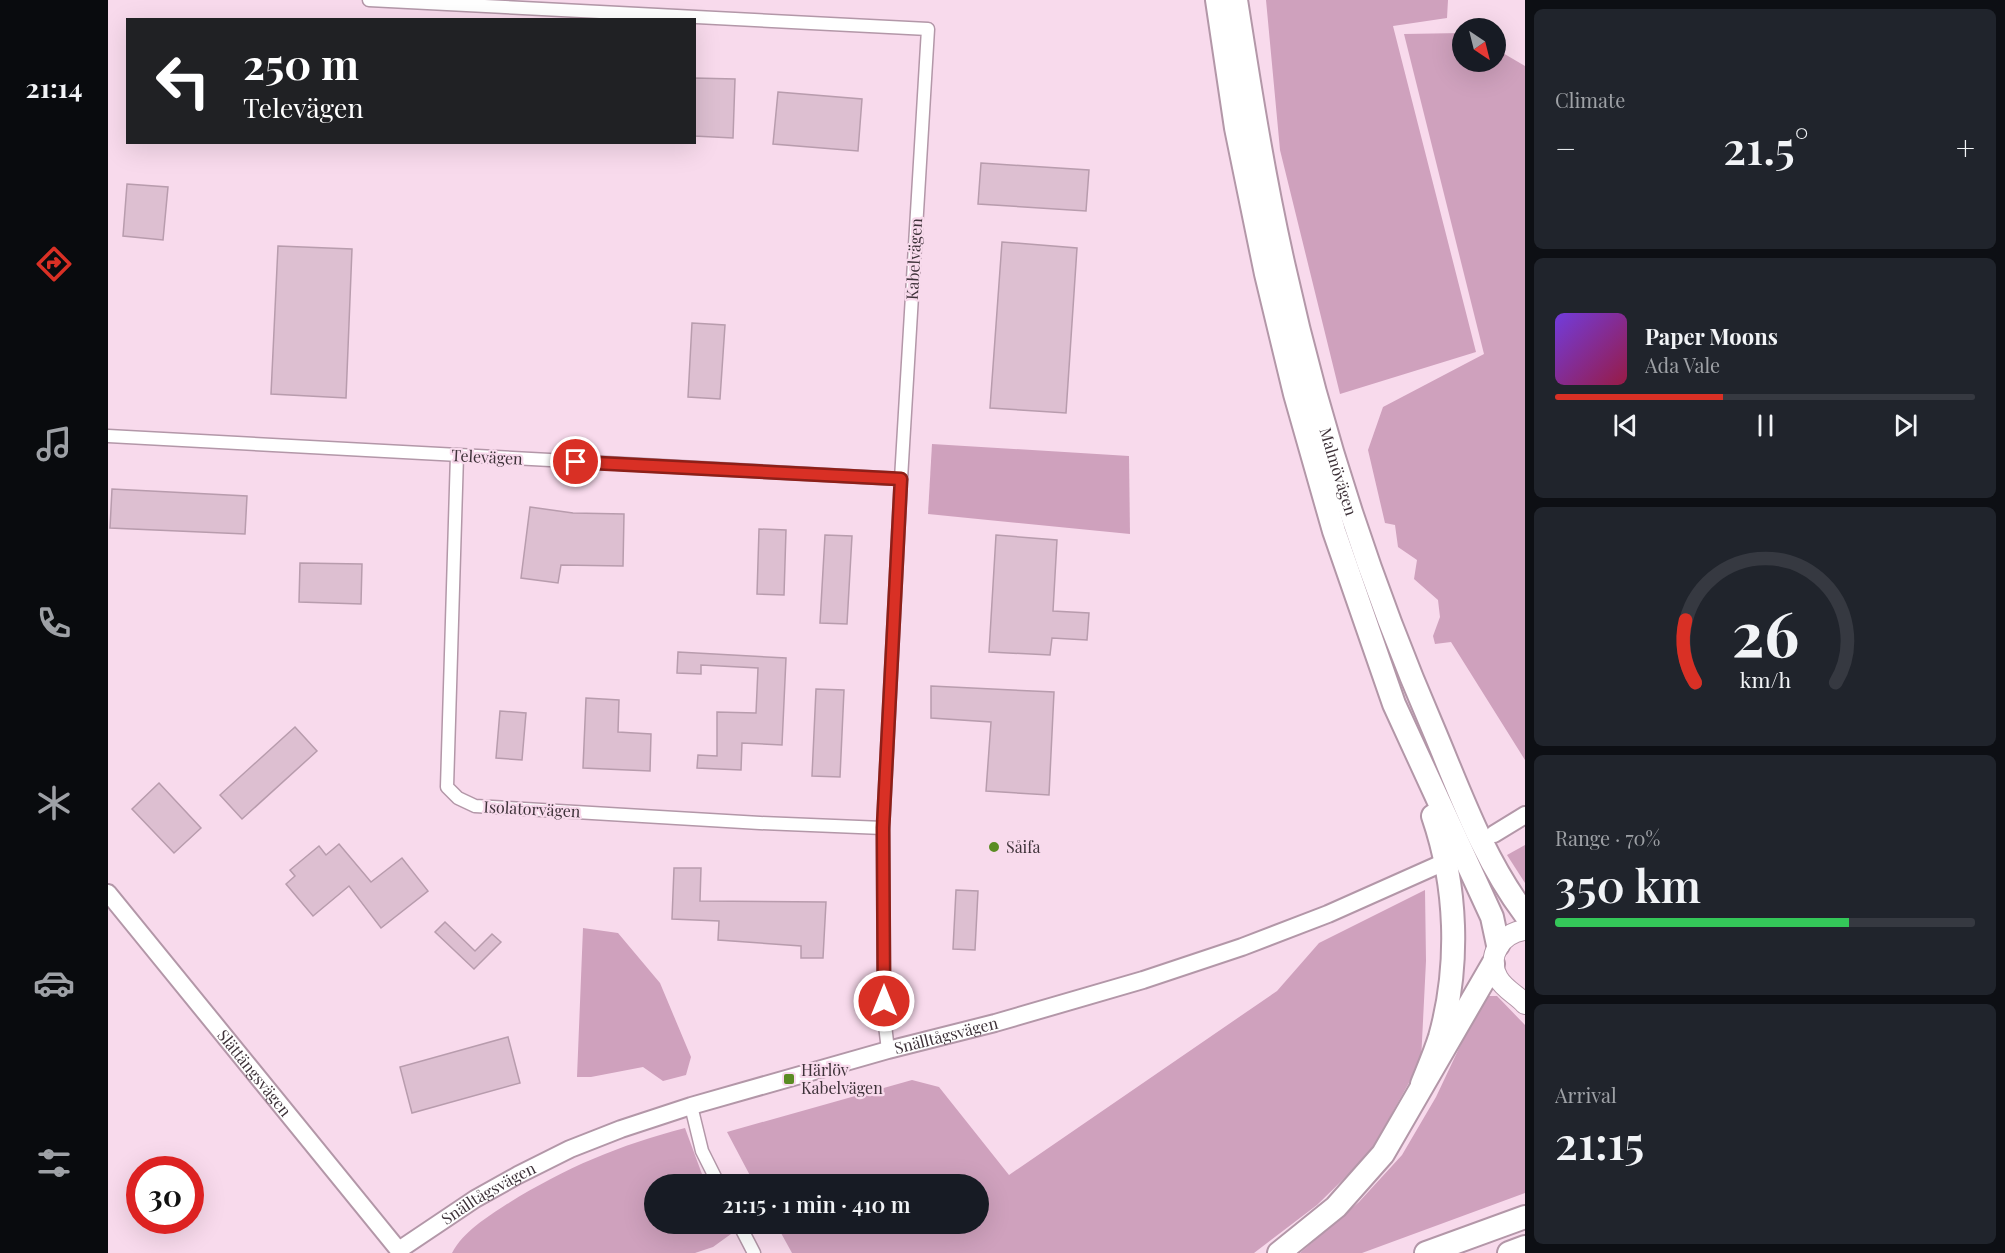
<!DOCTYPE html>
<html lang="en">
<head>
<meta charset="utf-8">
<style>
	:root { --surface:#171b24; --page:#20242c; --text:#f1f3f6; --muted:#9ea1a6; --line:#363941; --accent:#d93025 }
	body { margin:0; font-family:"Playfair Display",serif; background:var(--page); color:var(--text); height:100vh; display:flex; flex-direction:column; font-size:22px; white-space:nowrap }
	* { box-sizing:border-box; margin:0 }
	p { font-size:20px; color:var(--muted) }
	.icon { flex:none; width:33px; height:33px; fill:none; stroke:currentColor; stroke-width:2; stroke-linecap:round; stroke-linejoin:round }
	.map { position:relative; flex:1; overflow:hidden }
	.drawer { display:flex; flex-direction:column; gap:9px; padding:9px; background:#0d0f14; width:480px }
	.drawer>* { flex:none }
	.banner { position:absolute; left:18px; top:18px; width:570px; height:126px; border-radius:0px; box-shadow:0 6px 24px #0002; background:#202124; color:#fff; overflow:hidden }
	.needle { width:39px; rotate:145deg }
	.tools { position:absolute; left:1344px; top:18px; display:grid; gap:12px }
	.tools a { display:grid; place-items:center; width:54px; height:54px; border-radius:50%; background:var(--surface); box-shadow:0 6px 24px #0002; font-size:30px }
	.speed { position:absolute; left:18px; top:1156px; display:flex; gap:12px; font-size:30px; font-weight:700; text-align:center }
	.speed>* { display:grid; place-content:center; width:78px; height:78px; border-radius:50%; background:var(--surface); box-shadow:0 6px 24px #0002; line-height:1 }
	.speed .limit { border:9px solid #d22; background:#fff; color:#111 }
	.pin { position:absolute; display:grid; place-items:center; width:51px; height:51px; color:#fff; margin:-26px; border:3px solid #fff; border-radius:50%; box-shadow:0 2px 6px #0007 }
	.me { position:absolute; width:66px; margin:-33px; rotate:0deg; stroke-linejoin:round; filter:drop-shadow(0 0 4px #0008) }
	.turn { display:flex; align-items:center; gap:21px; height:126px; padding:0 18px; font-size:27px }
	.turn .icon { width:78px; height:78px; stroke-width:2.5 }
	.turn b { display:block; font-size:42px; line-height:51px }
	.big { font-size:45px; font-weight:600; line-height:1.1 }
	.drawer .tile { flex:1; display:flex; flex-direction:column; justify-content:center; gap:9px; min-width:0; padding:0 21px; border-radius:9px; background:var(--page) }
	.drawer .dial { align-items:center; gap:0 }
	.dial svg { height:156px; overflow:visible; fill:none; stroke:var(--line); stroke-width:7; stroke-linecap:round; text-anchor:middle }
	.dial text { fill:var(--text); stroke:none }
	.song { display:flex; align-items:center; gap:18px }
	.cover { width:72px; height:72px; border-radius:9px; background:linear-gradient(135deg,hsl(260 70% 55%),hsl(340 70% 35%)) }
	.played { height:6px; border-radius:3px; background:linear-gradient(90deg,var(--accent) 40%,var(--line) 40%) }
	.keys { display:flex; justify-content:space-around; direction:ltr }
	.heat { display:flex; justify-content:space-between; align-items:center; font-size:33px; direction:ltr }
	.charge { height:9px; border-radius:4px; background:linear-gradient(90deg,#34c759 70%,var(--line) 0) }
	.trip { position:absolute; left:536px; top:1174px; width:345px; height:60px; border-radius:30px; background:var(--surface); box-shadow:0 6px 24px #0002; font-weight:600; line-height:60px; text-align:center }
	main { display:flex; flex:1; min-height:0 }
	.tab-bar { display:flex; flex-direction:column; width:108px; justify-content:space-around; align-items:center; background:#090b0e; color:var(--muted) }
	.tab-bar .icon { width:42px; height:42px }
	.tab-bar .active { color:var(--accent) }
	.tab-bar b { font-size:27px; color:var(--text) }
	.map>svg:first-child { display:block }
	.green { fill:#cfa1bd }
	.building { fill:#ddbfd1; stroke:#b89cad; stroke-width:1.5 }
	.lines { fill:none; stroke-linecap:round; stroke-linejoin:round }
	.minor-casing { stroke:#b397a8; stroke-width:15 }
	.tertiary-casing { stroke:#b397a8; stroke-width:20 }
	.primary-casing { stroke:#b397a8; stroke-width:22 }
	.motorway-casing { stroke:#b397a8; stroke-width:26 }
	.minor { stroke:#fff; stroke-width:12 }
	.tertiary { stroke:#fff; stroke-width:16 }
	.primary { stroke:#fff; stroke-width:20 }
	.motorway { stroke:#fff; stroke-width:22 }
	.route-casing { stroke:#8d1f18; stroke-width:15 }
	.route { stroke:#d93025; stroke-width:10 }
	.poi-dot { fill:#5a8c23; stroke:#f8daec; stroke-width:2 }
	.labels { text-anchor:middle; stroke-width:4.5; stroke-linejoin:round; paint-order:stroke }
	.street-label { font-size:16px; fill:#3e3239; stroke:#f8daec }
	.poi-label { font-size:16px; fill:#3e3239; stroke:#f8daec; text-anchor:start }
</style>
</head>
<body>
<main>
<nav class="tab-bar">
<b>21:14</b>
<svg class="icon active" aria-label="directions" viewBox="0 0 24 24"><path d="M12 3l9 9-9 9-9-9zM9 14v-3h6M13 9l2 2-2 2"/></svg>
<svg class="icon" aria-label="music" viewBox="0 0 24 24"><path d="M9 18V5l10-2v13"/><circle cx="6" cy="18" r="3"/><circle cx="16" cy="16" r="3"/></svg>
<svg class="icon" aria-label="phone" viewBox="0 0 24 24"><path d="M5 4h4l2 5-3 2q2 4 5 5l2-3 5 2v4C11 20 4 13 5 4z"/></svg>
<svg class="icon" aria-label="climate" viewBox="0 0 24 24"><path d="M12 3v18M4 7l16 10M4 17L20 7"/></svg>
<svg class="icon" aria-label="car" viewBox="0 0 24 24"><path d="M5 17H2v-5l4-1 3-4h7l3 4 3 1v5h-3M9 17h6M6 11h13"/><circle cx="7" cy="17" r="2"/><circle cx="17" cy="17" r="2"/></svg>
<svg class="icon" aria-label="filters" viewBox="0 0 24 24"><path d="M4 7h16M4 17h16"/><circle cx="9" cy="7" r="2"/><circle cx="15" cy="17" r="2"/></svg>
</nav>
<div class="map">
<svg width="1417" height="1253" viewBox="0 0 1417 1253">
	<rect width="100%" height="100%" fill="#f8daec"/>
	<g class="green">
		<polygon points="1158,0 1340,0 1339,18 1285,26 1368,352 1232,394 1172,150"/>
		<polygon points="1354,33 1354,62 1388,62 1388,49 1417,66 1417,760 1343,642 1327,644 1325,636 1332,617 1330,600 1306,579 1309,560 1290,547 1287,525 1277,523 1260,450 1275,407 1376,354 1296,34"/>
		<polygon points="824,444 1021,456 1022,534 820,514"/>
		<polygon points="1417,845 1417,883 1399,855"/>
		<polygon points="1317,890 1318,961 1313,1061 1262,1153 1209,1205 1146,1253 684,1253 668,1224 870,1224 870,1185 647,1185 619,1132 804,1080 831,1087 901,1175 1169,991 1211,943"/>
		<polygon points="475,928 510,933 552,983 583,1057 578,1075 555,1081 535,1067 483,1077 469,1077"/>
		<polygon points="1378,996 1389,996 1417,1025 1417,1193 1254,1253 1192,1253 1251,1202 1294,1155 1328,1097 1362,1025"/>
		<path d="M577 1128 598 1185H546V1224H618L623 1234 605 1247 587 1253H344C355 1232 379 1217 399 1204 457 1168 511 1145 577 1128Z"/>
	</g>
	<g class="building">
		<polygon points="586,78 627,79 625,138 586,136"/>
		<polygon points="670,92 754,99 750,151 665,144"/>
		<polygon points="873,163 981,170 978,211 870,204"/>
		<polygon points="19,184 60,187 55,240 15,236"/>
		<polygon points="894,242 969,248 958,413 882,408"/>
		<polygon points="170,246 244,249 238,398 163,394"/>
		<polygon points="584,323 617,325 612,399 580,397"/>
		<polygon points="4,489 139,496 137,534 2,528"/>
		<polygon points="422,507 465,513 516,514 515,566 453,565 450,583 413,578"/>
		<polygon points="651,529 678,530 676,595 649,594"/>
		<polygon points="717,535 744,536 739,624 712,623"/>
		<polygon points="888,535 949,540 945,611 981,613 979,640 944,638 942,655 881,652"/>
		<polygon points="192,563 254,564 253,604 191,602"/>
		<polygon points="570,652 678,658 674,745 634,743 633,770 589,768 590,755 609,756 609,712 648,713 650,668 593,665 593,674 569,673"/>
		<polygon points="823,686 946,692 941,795 878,791 883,722 823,718"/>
		<polygon points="708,689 736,690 732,777 704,776"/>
		<polygon points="478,698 511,700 510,732 543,734 542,771 475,768"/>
		<polygon points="392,711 418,713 414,760 388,758"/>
		<polygon points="187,727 209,751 134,819 112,795"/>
		<polygon points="51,783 93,828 66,853 24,809"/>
		<polygon points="231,844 263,882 294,858 320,891 273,928 241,886 205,916 178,884 187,876 182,870 211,846 218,855"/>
		<polygon points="566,868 593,868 592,901 718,902 715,958 693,958 693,946 610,940 611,921 564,919"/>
		<polygon points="848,890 870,891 867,950 845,949"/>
		<polygon points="337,922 367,951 384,934 393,942 366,969 327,932"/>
		<polygon points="400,1037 412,1083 304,1113 292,1067"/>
	</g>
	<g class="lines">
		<defs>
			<g id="minor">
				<polyline points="261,0 820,29 793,479 775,828 776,1017 780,1050"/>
				<polyline points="0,436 793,479"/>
				<polyline points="349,455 339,787 350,798 367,806 652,823 775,828"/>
				<polyline points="583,1106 594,1151 611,1185"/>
				<polyline points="631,1224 646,1253"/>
			</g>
			<g id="tertiary">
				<polyline points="1386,834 1417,815"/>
				<path id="s1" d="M0 893 293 1253"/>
				<path id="s2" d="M291 1250 367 1199 410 1175 462 1149 513 1129 583 1106 780 1050 887 1023 1035 980 1134 947 1220 914 1330 865"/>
			</g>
			<path id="primary" d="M1417 930C1394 933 1377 956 1390 978 1396 989 1409 995 1417 1004"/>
			<g id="motorway">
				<polyline points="1109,0 1128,128 1158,274 1187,394 1226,531 1286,704 1384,917 1390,945"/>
				<path id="s3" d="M1128 0C1142 90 1156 179 1176 267 1211 426 1262 583 1327 733 1353 795 1376 860 1417 914"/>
				<path d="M1314 1084C1320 1069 1327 1053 1332 1037 1352 965 1349 886 1325 816"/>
				<polyline points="1171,1253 1228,1207 1275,1154 1385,964"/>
				<polyline points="1318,1253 1417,1217"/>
				<polyline points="1401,1253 1417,1247"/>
			</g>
		</defs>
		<use href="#minor" class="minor-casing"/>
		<use href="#tertiary" class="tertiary-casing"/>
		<use href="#primary" class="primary-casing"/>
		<use href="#motorway" class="motorway-casing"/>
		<use href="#minor" class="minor"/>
		<use href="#tertiary" class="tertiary"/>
		<use href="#primary" class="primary"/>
		<use href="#motorway" class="motorway"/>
	</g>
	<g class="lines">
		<defs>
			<polyline id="route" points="468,462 793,479 775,828 776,1001"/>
		</defs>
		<use href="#route" class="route-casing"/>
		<use href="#route" class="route"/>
	</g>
	<g class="poi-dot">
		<circle cx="886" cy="847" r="6"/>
		<rect x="675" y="1073" width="12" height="12" rx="3"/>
	</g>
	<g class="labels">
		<g class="street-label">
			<text transform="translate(806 259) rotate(-87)" y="6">Kabelvägen</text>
			<text transform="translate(379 457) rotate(3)" y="6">Televägen</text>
			<text dy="6" stroke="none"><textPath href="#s3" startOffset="483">Malmövägen</textPath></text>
			<text transform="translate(424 809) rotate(3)" y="6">Isolatorvägen</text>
			<text dy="6" stroke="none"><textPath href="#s2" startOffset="592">Snälltågsvägen</textPath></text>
			<text dy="6" stroke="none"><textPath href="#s1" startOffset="232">Slättängsvägen</textPath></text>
			<text dy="6" stroke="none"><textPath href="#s2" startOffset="106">Snälltågsvägen</textPath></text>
		</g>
		<g class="poi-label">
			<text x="898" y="853">Såifa</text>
			<text x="693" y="1076">Härlöv<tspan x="693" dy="18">Kabelvägen</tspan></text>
		</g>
	</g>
</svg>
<div class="tools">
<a><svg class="needle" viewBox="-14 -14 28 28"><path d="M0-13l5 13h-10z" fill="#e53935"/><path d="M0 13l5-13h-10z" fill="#9ea1a6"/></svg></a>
</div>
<div class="speed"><div class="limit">30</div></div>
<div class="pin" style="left:468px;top:462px;background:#d93025"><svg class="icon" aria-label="arrive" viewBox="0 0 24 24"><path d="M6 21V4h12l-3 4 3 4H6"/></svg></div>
<svg class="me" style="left:776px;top:1001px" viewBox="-20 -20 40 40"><circle r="17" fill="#d93025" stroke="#fff" stroke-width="3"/><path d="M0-11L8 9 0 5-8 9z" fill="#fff"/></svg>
<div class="trip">21:15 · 1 min · 410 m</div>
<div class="banner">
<div class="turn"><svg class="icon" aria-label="left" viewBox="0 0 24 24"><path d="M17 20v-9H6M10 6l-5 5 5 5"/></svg><div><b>250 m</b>Televägen</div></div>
</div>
</div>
<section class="drawer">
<div class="tile"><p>Climate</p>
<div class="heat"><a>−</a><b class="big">21.5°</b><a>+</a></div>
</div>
<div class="tile">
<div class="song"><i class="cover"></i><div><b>Paper Moons</b><p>Ada Vale</p></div></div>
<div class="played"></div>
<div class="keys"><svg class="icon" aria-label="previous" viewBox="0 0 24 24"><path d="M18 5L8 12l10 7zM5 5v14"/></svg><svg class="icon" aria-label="pause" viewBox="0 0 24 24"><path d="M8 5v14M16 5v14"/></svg><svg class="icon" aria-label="next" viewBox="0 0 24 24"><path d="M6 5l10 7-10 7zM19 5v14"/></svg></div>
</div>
<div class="tile dial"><svg viewBox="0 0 100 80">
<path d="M14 69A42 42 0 1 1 86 69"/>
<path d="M14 69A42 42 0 0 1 9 37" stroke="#d93025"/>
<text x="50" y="56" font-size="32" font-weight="700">26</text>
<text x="50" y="72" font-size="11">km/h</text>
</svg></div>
<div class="tile"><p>Range · 70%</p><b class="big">350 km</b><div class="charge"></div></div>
<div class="tile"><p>Arrival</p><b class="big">21:15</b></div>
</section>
</main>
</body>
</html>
